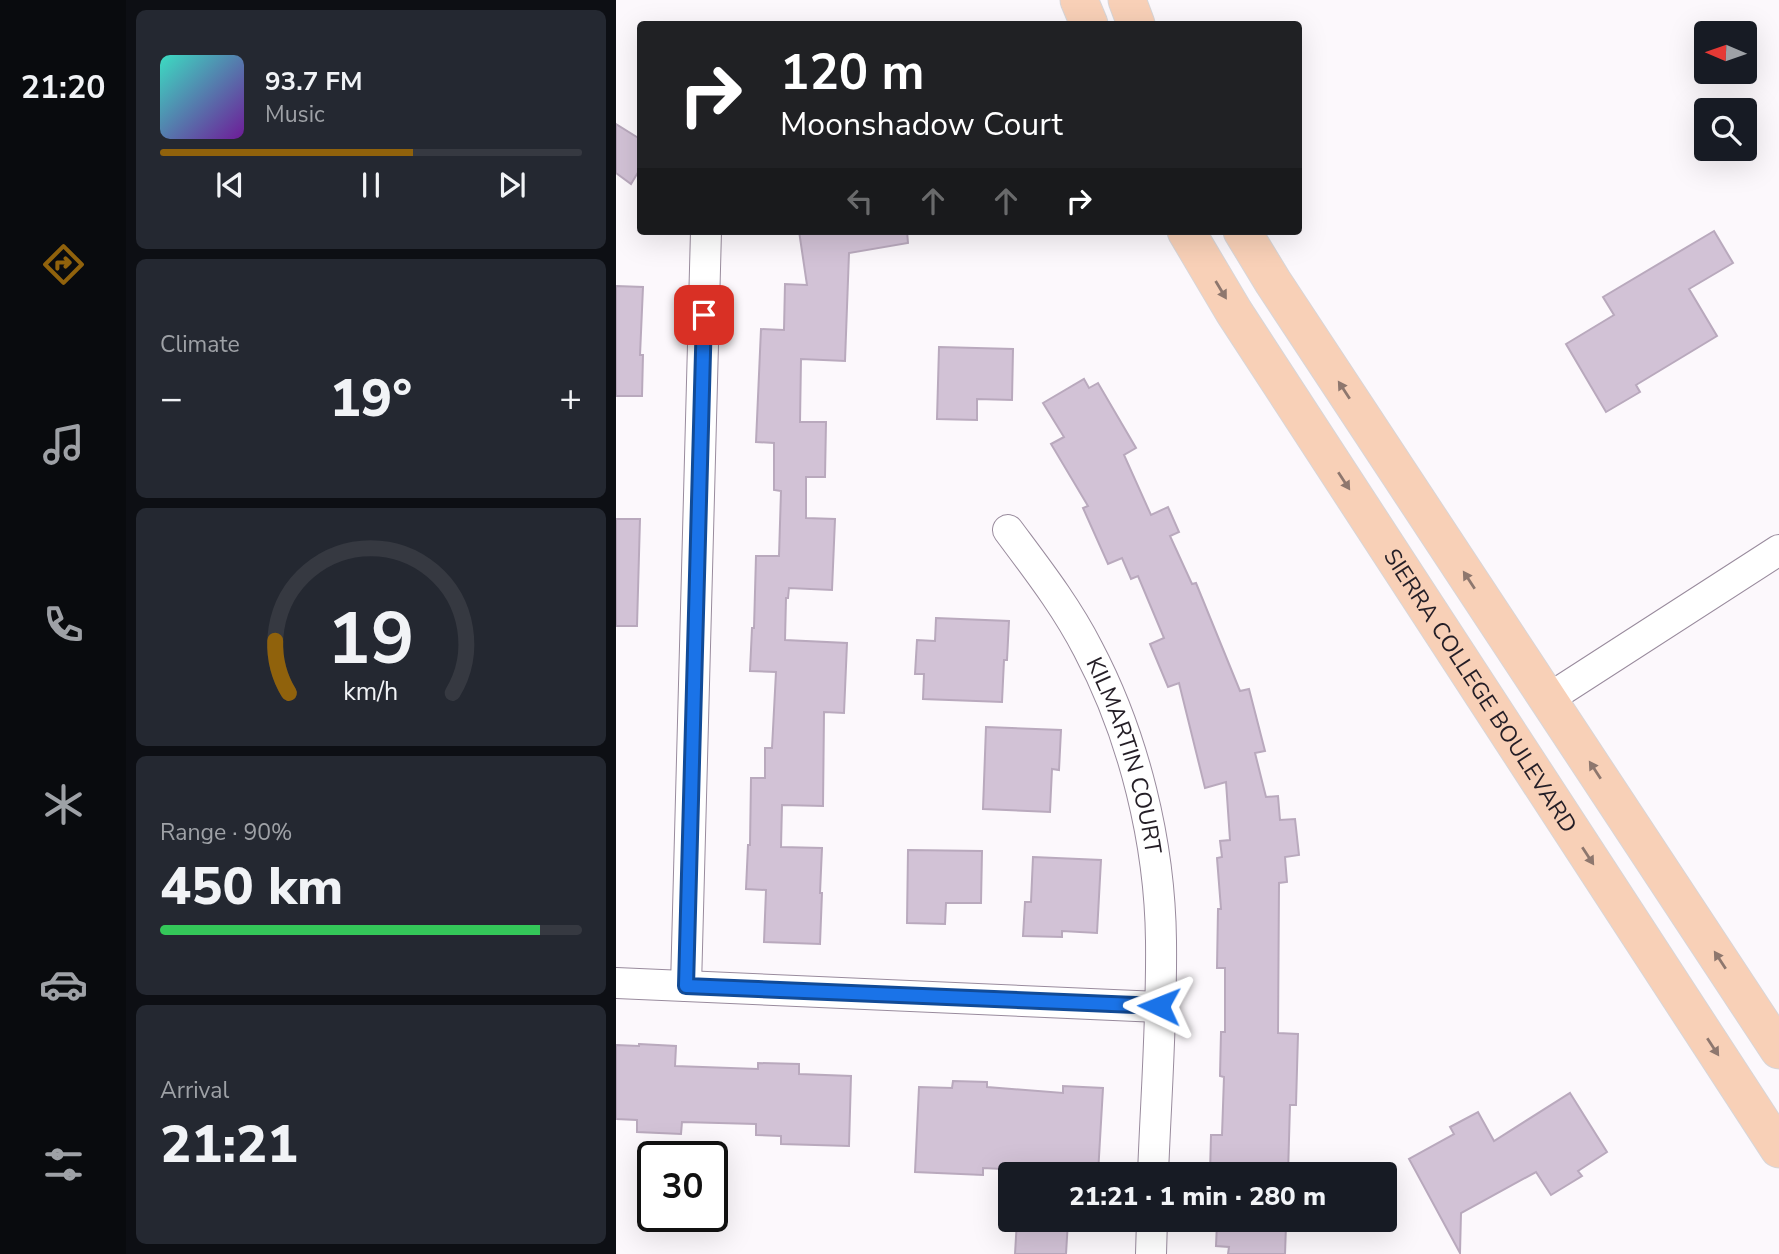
<!DOCTYPE html>
<html lang="en">
<head>
<meta charset="utf-8">
<style>
	:root { --surface:#171b24; --page:#242831; --text:#f1f3f6; --muted:#9ea1a6; --line:#363941; --accent:#90620c }
	body { margin:0; font-family:"Nunito Sans",sans-serif; background:var(--page); color:var(--text); height:100vh; display:flex; flex-direction:column; font-size:26px; white-space:nowrap }
	* { box-sizing:border-box; margin:0 }
	p { font-size:23px; color:var(--muted) }
	.icon { flex:none; width:38px; height:38px; fill:none; stroke:currentColor; stroke-width:2; stroke-linecap:round; stroke-linejoin:round }
	.map { position:relative; flex:1; overflow:hidden }
	.sheet { display:flex; flex-direction:column; gap:10px; padding:10px; background:#0d0f14; width:490px }
	.sheet>* { flex:none }
	.banner { position:absolute; left:21px; top:21px; width:665px; height:214px; border-radius:7px; box-shadow:0 7px 28px #0002; background:#202124; color:#fff; overflow:hidden }
	.needle { width:46px; rotate:272deg }
	.controls { position:absolute; left:1078px; top:21px; display:grid; gap:14px }
	.controls a { display:grid; place-items:center; width:63px; height:63px; border-radius:7px; background:var(--surface); box-shadow:0 7px 28px #0002; font-size:35px }
	.speed { position:absolute; left:21px; top:1141px; display:flex; gap:14px; font-size:35px; font-weight:700; text-align:center }
	.speed>* { display:grid; place-content:center; width:91px; height:91px; border-radius:50%; background:var(--surface); box-shadow:0 7px 28px #0002; line-height:1 }
	.speed .limit { border:4px solid #111; border-radius:10px; background:#fff; color:#111 }
	.pin { position:absolute; display:grid; place-items:center; width:60px; height:60px; color:#fff; margin:-30px; border-radius:14px; box-shadow:0 4px 10px #0006 }
	.me { position:absolute; width:77px; margin:-38px; rotate:272deg; stroke-linejoin:round; filter:drop-shadow(0 0 5px #0008) }
	.turn { display:flex; align-items:center; gap:24px; height:147px; padding:0 28px; font-size:32px }
	.turn .icon { width:91px; height:91px; stroke-width:2.5 }
	.turn b { display:block; font-size:49px; line-height:60px }
	.lanes { display:flex; align-items:center; height:66px; padding:0 28px; background:#0003; justify-content:center; gap:35px; direction:ltr }
	.lanes .off { opacity:.35 }
	.big { font-size:52px; font-weight:800; line-height:1.1 }
	.sheet .widget { flex:1; display:flex; flex-direction:column; justify-content:center; gap:10px; min-width:0; padding:0 24px; border-radius:10px; background:var(--page) }
	.sheet .dial { align-items:center; gap:0 }
	.dial svg { height:182px; overflow:visible; fill:none; stroke:var(--line); stroke-width:7; stroke-linecap:round; text-anchor:middle }
	.dial text { fill:var(--text); stroke:none }
	.song { display:flex; align-items:center; gap:21px }
	.cover { width:84px; height:84px; border-radius:10px; background:linear-gradient(135deg,hsl(170 70% 55%),hsl(280 70% 35%)) }
	.played { height:7px; border-radius:4px; background:linear-gradient(90deg,var(--accent) 60%,var(--line) 60%) }
	.keys { display:flex; justify-content:space-around; direction:ltr }
	.heat { display:flex; justify-content:space-between; align-items:center; font-size:38px; direction:ltr }
	.charge { height:10px; border-radius:5px; background:linear-gradient(90deg,#34c759 90%,var(--line) 0) }
	.trip { position:absolute; left:382px; top:1162px; width:399px; height:70px; border-radius:7px; background:var(--surface); box-shadow:0 7px 28px #0002; font-weight:800; line-height:70px; text-align:center }
	main { display:flex; flex:1; min-height:0 }
	.menu { display:flex; flex-direction:column; width:126px; justify-content:space-around; align-items:center; background:#090b0e; color:var(--muted) }
	.menu .icon { width:49px; height:49px }
	.menu .active { color:var(--accent) }
	.menu b { font-size:32px; color:var(--text) }
	.map>svg:first-child { display:block }
	.building { fill:#d2c2d6; stroke:#b9a9bd; stroke-width:2 }
	.lines { fill:none; stroke-linecap:round; stroke-linejoin:round }
	.minor-casing { stroke:#998b9d; stroke-width:32 }
	.major-casing { stroke:#d8d6d8; stroke-width:39 }
	.minor { stroke:#fff; stroke-width:30 }
	.major { stroke:#f8d0b7; stroke-width:37 }
	.oneway { fill:#8e776e }
	.route-casing { stroke:#114b97; stroke-width:18 }
	.route { stroke:#1a73e8; stroke-width:12 }
	.labels { text-anchor:middle; stroke-width:6; stroke-linejoin:round; paint-order:stroke }
	.street-label { font-size:23px; fill:#241e26; stroke:#fff }
</style>
</head>
<body>
<main>
<nav class="menu">
<b>21:20</b>
<svg class="icon active" aria-label="directions" viewBox="0 0 24 24"><path d="M12 3l9 9-9 9-9-9zM9 14v-3h6M13 9l2 2-2 2"/></svg>
<svg class="icon" aria-label="music" viewBox="0 0 24 24"><path d="M9 18V5l10-2v13"/><circle cx="6" cy="18" r="3"/><circle cx="16" cy="16" r="3"/></svg>
<svg class="icon" aria-label="phone" viewBox="0 0 24 24"><path d="M5 4h4l2 5-3 2q2 4 5 5l2-3 5 2v4C11 20 4 13 5 4z"/></svg>
<svg class="icon" aria-label="climate" viewBox="0 0 24 24"><path d="M12 3v18M4 7l16 10M4 17L20 7"/></svg>
<svg class="icon" aria-label="car" viewBox="0 0 24 24"><path d="M5 17H2v-5l4-1 3-4h7l3 4 3 1v5h-3M9 17h6M6 11h13"/><circle cx="7" cy="17" r="2"/><circle cx="17" cy="17" r="2"/></svg>
<svg class="icon" aria-label="filters" viewBox="0 0 24 24"><path d="M4 7h16M4 17h16"/><circle cx="9" cy="7" r="2"/><circle cx="15" cy="17" r="2"/></svg>
</nav>
<section class="sheet">
<div class="widget">
<div class="song"><i class="cover"></i><div><b>93.7 FM</b><p>Music</p></div></div>
<div class="played"></div>
<div class="keys"><svg class="icon" aria-label="previous" viewBox="0 0 24 24"><path d="M18 5L8 12l10 7zM5 5v14"/></svg><svg class="icon" aria-label="pause" viewBox="0 0 24 24"><path d="M8 5v14M16 5v14"/></svg><svg class="icon" aria-label="next" viewBox="0 0 24 24"><path d="M6 5l10 7-10 7zM19 5v14"/></svg></div>
</div>
<div class="widget"><p>Climate</p>
<div class="heat"><a>−</a><b class="big">19°</b><a>+</a></div>
</div>
<div class="widget dial"><svg viewBox="0 0 100 80">
<path d="M14 69A42 42 0 1 1 86 69"/>
<path d="M14 69A42 42 0 0 1 8 46" stroke="#90620c"/>
<text x="50" y="56" font-size="32" font-weight="700">19</text>
<text x="50" y="72" font-size="11">km/h</text>
</svg></div>
<div class="widget"><p>Range · 90%</p><b class="big">450 km</b><div class="charge"></div></div>
<div class="widget"><p>Arrival</p><b class="big">21:21</b></div>
</section>
<div class="map">
<svg width="1163" height="1254" viewBox="0 0 1163 1254">
	<rect width="100%" height="100%" fill="#fcf8fc"/>
	<g class="building">
		<polygon points="0,124 24,139 24,169 15,184 0,173"/>
		<polygon points="183,231 291,231 292,243 233,253 229,361 185,359 184,422 210,422 209,477 190,477 190,518 219,519 216,590 173,588 172,598 170,598 169,640 231,643 228,713 208,712 207,806 166,805 165,847 206,848 204,893 206,893 204,944 148,942 150,890 130,889 132,845 134,845 135,778 149,778 149,748 156,748 160,672 134,671 136,628 138,628 140,556 163,556 165,491 158,490 158,443 140,442 145,329 168,330 169,284 191,285"/>
		<polygon points="1098,231 1117,263 1073,289 1101,336 1020,385 1024,392 990,412 950,344 998,315 987,297"/>
		<polygon points="0,286 27,287 24,355 27,355 26,396 0,396"/>
		<polygon points="323,347 397,349 396,400 361,399 361,420 321,419"/>
		<polygon points="468,379 473,388 482,383 520,448 508,455 535,515 552,507 563,532 554,536 576,584 580,583 624,691 633,689 649,751 639,753 650,797 662,796 664,820 679,819 683,855 669,857 671,882 663,883 662,1033 682,1034 680,1105 674,1105 672,1174 594,1174 595,1135 606,1135 608,1077 604,1076 605,1032 609,1032 609,968 601,968 602,909 605,909 601,858 606,857 604,841 614,840 610,782 589,788 563,683 552,687 534,644 548,638 522,576 515,579 506,558 492,564 467,508 472,506 435,444 448,437 427,403"/>
		<polygon points="0,519 24,519 21,626 0,626"/>
		<polygon points="320,618 393,621 391,660 388,660 386,702 307,699 308,674 299,674 301,640 319,641"/>
		<polygon points="370,727 445,730 443,770 436,769 434,812 367,809"/>
		<polygon points="292,850 366,851 365,903 330,903 329,924 291,923"/>
		<polygon points="417,857 485,860 481,933 446,931 446,937 407,936 409,902 415,902"/>
		<polygon points="23,1044 60,1046 59,1066 142,1069 142,1063 183,1064 183,1074 235,1076 233,1146 165,1144 165,1136 140,1135 140,1124 66,1122 65,1134 21,1132 21,1120 0,1119 0,1045 23,1046"/>
		<polygon points="337,1081 371,1082 371,1087 447,1093 447,1086 487,1088 482,1174 367,1168 367,1175 299,1172 303,1087 336,1088"/>
		<polygon points="954,1093 991,1152 962,1171 966,1176 935,1195 920,1172 845,1213 844,1253 793,1159 838,1134 834,1127 862,1112 878,1141"/>
		<polygon points="401,1220 452,1221 450,1254 399,1254"/>
		<polygon points="601,1222 670,1225 669,1254 612,1254 613,1247 600,1246"/>
	</g>
	<g class="lines">
		<defs>
			<g id="minor">
				<path id="s1" d="M392 530C421 569 450 606 472 649 518 736 544 843 545 941 546 1018 540 1097 537 1174"/>
				<polyline points="932,699 1163,550"/>
				<polyline points="0,983 543,1007"/>
				<polyline points="70,986 90,231"/>
				<polyline points="535,1254 536,1220"/>
			</g>
			<g id="major">
				<polyline points="463,0 473,24"/>
				<polyline points="511,0 520,24"/>
				<path id="s2" d="M570 231 618 312 1163 1149"/>
				<polyline points="626,231 657,282 1163,1050"/>
			</g>
		</defs>
		<use href="#minor" class="minor-casing"/>
		<use href="#major" class="major-casing"/>
		<use href="#minor" class="minor"/>
		<use href="#major" class="major"/>
	</g>
	<defs><path id="oneway-solid" d="M-6-.8H1V-3.2L6.5 0L1 3.2V.8H-6Z" transform="scale(1.75)"/></defs>
	<g class="oneway">
		<use href="#oneway-solid" transform="translate(605 290) rotate(59)"/>
		<use href="#oneway-solid" transform="translate(728 390) rotate(-123)"/>
		<use href="#oneway-solid" transform="translate(728 481) rotate(57)"/>
		<use href="#oneway-solid" transform="translate(853 580) rotate(-123)"/>
		<use href="#oneway-solid" transform="translate(979 770) rotate(-123)"/>
		<use href="#oneway-solid" transform="translate(972 856) rotate(57)"/>
		<use href="#oneway-solid" transform="translate(1104 960) rotate(-123)"/>
		<use href="#oneway-solid" transform="translate(1097 1047) rotate(57)"/>
	</g>
	<g class="lines">
		<defs>
			<polyline id="route" points="88,315 70,986 543,1006"/>
		</defs>
		<use href="#route" class="route-casing"/>
		<use href="#route" class="route"/>
	</g>
	<g class="labels">
		<g class="street-label">
			<text dy="8" stroke="none"><textPath href="#s2" startOffset="546">SIERRA COLLEGE BOULEVARD</textPath></text>
			<text dy="8" stroke="none"><textPath href="#s1" startOffset="257">KILMARTIN COURT</textPath></text>
		</g>
	</g>
</svg>
<div class="controls">
<a><svg class="needle" viewBox="-14 -14 28 28"><path d="M0-13l5 13h-10z" fill="#e53935"/><path d="M0 13l5-13h-10z" fill="#9ea1a6"/></svg></a>
<a><svg class="icon" aria-label="search" viewBox="0 0 24 24"><circle cx="10" cy="10" r="6"/><path d="M15 15l6 6"/></svg></a>
</div>
<div class="speed"><div class="limit">30</div></div>
<div class="pin" style="left:88px;top:315px;background:#d93025"><svg class="icon" aria-label="arrive" viewBox="0 0 24 24"><path d="M6 21V4h12l-3 4 3 4H6"/></svg></div>
<svg class="me" style="left:543px;top:1006px" viewBox="-20 -20 40 40"><path d="M0-17L14 15 0 8-14 15z" fill="#1a73e8" stroke="#fff" stroke-width="4"/></svg>
<div class="trip">21:21 · 1 min · 280 m</div>
<div class="banner">
<div class="turn"><svg class="icon" aria-label="right" viewBox="0 0 24 24"><path d="M7 20v-9h11M14 6l5 5-5 5"/></svg><div><b>120 m</b>Moonshadow Court</div></div>
<div class="lanes"><svg class="icon off" aria-label="left" viewBox="0 0 24 24"><path d="M17 20v-9H6M10 6l-5 5 5 5"/></svg><svg class="icon off" aria-label="ahead" viewBox="0 0 24 24"><path d="M12 20V5M6 11l6-6 6 6"/></svg><svg class="icon off" aria-label="ahead" viewBox="0 0 24 24"><path d="M12 20V5M6 11l6-6 6 6"/></svg><svg class="icon" aria-label="right" viewBox="0 0 24 24"><path d="M7 20v-9h11M14 6l5 5-5 5"/></svg></div>
</div>
</div>
</main>
</body>
</html>
